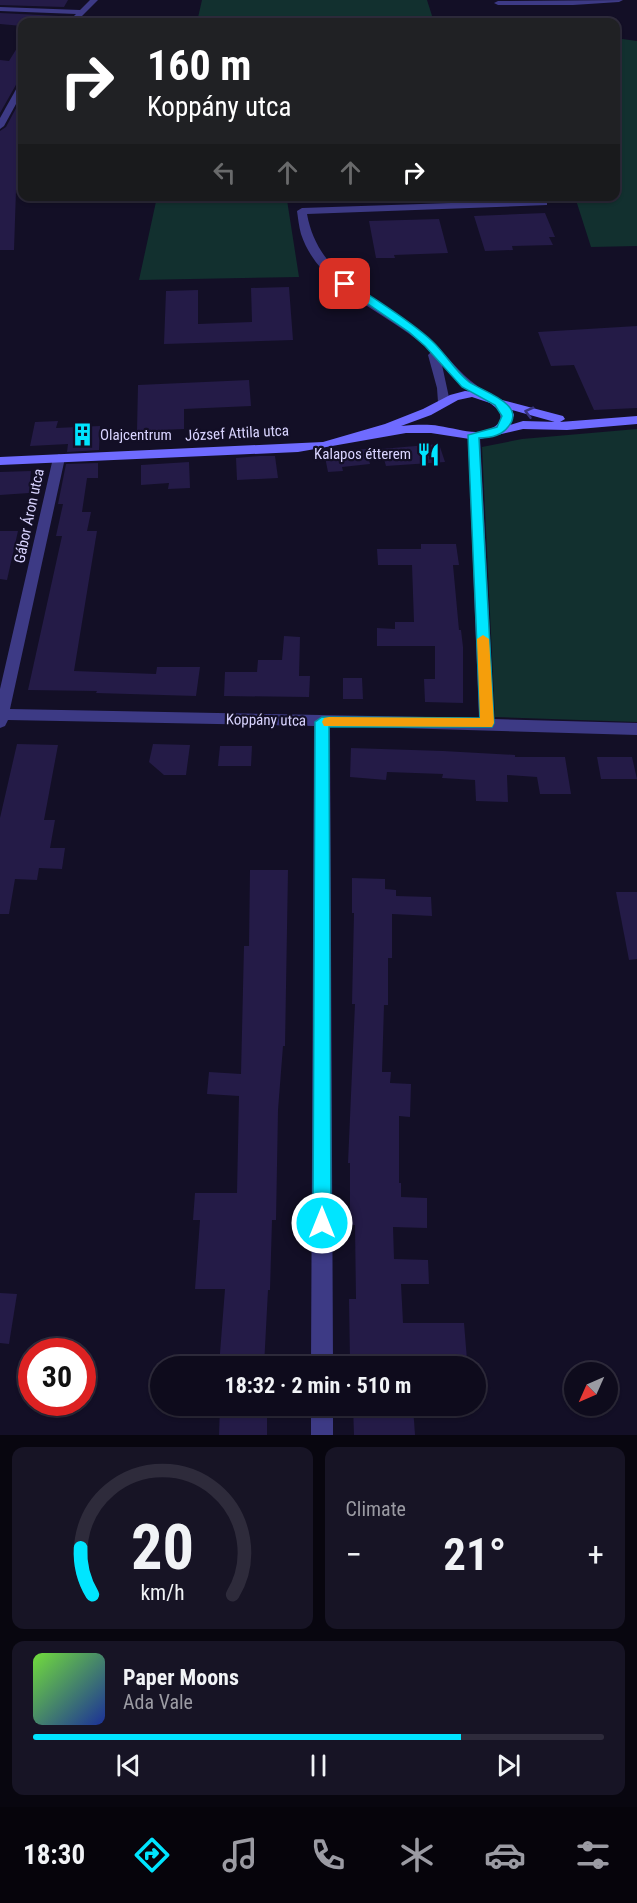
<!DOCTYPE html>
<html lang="en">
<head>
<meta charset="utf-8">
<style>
	:root { --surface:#0e0b1c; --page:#171425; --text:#f1f3f6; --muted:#9b9ba3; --line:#2e2b3b; --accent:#00e5ff }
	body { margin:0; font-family:"Roboto Condensed",sans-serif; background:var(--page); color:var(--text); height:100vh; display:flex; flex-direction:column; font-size:22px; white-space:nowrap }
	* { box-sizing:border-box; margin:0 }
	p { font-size:20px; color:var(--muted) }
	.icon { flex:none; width:33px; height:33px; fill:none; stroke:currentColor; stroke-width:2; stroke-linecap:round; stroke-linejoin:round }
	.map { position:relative; height:1435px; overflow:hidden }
	.side { display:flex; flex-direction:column; gap:12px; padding:12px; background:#08060f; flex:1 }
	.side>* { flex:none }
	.hud { position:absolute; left:18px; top:18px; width:602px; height:183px; border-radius:12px; box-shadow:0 2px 4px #0004,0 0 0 2px var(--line); background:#202124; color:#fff; overflow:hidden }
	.needle { width:39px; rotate:225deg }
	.fabs { position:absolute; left:564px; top:1362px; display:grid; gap:12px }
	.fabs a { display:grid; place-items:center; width:54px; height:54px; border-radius:50%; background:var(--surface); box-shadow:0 2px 4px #0004,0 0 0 2px var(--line); font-size:30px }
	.speed { position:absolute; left:18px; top:1338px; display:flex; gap:12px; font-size:30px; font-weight:700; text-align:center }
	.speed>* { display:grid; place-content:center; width:78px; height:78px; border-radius:50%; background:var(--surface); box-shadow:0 2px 4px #0004,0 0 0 2px var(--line); line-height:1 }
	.speed .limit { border:9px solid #d22; background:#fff; color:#111 }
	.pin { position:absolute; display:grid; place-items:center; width:51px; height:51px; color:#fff; margin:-26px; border-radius:12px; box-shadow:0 3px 9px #0006 }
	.me { position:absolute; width:66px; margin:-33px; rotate:0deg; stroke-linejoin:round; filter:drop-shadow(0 0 4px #0008) }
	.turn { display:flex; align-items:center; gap:21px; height:126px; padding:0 30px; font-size:27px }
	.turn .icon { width:78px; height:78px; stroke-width:2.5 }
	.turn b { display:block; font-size:42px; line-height:51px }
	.lanes { display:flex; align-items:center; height:57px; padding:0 30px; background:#0003; justify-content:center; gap:30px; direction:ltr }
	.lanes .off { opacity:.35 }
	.big { font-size:45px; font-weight:700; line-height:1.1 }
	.side .card { flex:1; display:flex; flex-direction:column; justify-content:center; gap:9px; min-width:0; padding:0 21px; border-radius:12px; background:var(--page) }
	.side .dial { align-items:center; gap:0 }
	.dial svg { height:156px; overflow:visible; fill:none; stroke:var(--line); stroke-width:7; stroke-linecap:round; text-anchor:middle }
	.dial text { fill:var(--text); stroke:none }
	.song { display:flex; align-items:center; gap:18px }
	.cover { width:72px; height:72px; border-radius:9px; background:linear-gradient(135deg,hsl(100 70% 55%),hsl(230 70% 35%)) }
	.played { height:6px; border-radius:3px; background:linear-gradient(90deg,var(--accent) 75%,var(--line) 75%) }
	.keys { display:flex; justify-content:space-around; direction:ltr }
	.heat { display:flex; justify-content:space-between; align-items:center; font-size:33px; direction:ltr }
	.side .tiles { flex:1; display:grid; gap:12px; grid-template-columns:1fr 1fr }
	.card:last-child { grid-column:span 2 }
	.trip { position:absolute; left:150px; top:1356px; width:336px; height:60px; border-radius:30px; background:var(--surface); box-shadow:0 2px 4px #0004,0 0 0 2px var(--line); font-weight:700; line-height:60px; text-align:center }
	.dock { display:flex; height:96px; justify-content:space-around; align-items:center; background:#06040b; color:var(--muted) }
	.dock .icon { width:42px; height:42px }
	.dock .active { color:var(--accent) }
	.dock b { font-size:27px; color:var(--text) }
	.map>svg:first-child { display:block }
	.green { fill:#12302f }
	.building { fill:#241b47 }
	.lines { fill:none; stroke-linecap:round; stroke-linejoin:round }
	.street { fill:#3d3a85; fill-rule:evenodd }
	.secondary { fill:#6f6bff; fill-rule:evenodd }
	.oneway { stroke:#38347d }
	.route { fill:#00e5ff; stroke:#0095a6; stroke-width:1.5 }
	.slow { fill:#f59e0b }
	.labels { text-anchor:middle; stroke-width:4.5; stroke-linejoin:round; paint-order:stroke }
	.street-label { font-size:15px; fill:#d9d4ff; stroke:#130f26 }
	.poi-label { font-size:15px; fill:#d9d4ff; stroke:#130f26; text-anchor:start }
</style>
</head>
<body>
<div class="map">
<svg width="637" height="1435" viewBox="0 0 637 1435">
	<rect width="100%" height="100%" fill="#130f26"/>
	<g class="green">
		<polygon points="202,0 427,0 434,22 197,22"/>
		<polygon points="615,38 637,41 637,246 591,247 575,197 615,196"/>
		<polygon points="157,197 157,196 350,197 287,200 299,277 139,280"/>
		<polygon points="637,429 637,722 495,717 482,447 522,439"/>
	</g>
	<g class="building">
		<polygon points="0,0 68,0 64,7 0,5"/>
		<polygon points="0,13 59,16 56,22 22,22 22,26 0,24"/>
		<polygon points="22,40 22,82 17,83 0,113 0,60 9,61"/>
		<polygon points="22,97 22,189 16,190 14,250 0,250 0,131 6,127"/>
		<polygon points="545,213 555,237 549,237 553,245 512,246 513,250 485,251 474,216"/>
		<polygon points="439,219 448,253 394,255 395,258 376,258 369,221"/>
		<polygon points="289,287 293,340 164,344 166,291 198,290 198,324 252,322 251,288"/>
		<polygon points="637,326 637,408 594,410 574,365 551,366 538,332"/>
		<polygon points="249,380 251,406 184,409 184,429 137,431 138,385"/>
		<polygon points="58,421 56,428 100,426 99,450 67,452 68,444 30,446 35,422"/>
		<polygon points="439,444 445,462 386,466 381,449"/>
		<polygon points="366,449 370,464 342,467 343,471 328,472 324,452"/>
		<polygon points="260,456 275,456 278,478 237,480 236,458"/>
		<polygon points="189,462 190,488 168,489 169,483 141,485 141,465"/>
		<polygon points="98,463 98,478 87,478 82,512 91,512 87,531 97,531 74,671 156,674 157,667 200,667 196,696 96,693 97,691 28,690 62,536 56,536 63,504 58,504 66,464"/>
		<polygon points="31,471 29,493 0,495 0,472"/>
		<polygon points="0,531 18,531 7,580 0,579"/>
		<polygon points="421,544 456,544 459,565 453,565 459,630 461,630 463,647 463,703 425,702 424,679 435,679 435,646 377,646 377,628 395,629 395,622 414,622 412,565 378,565 377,549 421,549"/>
		<polygon points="284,636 300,637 299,676 310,676 309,697 224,696 225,672 257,672 258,660 282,660"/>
		<polygon points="343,678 362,678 363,699 343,699"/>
		<polygon points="17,744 58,745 44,820 55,820 50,848 65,848 62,869 39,868 37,880 15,879 9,914 0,914 0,818"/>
		<polygon points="153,744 190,745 186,775 164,775 149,762"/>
		<polygon points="220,746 252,746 251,766 218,766"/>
		<polygon points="351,748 443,751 515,755 515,757 565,757 571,794 540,794 537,777 507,775 508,802 476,801 475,780 442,778 443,774 387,772 386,780 350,777"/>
		<polygon points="597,757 632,757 637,779 601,779"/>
		<polygon points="250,870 288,870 285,1046 283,1046 278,1110 276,1220 272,1220 270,1290 268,1290 264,1366 219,1366 225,1289 195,1289 200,1220 193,1220 195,1193 237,1193 239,1096 207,1094 209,1072 241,1074 244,946 249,946"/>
		<polygon points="352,878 385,879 385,889 396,890 396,896 431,897 432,916 392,914 392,958 388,958 388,1005 384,1005 382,1072 391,1072 390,1083 411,1084 410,1117 399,1116 399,1183 401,1183 401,1197 427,1198 427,1228 393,1227 394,1259 428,1260 429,1284 401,1284 403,1323 464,1323 467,1360 350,1361 349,1299 356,1299 355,1225 350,1225 350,1163 348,1163 355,1004 352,1004 354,913 352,913"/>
		<polygon points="616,892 637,892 637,959 629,960"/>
		<polygon points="0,1293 17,1294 9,1344 0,1343"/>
		<polygon points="220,1406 267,1406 267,1435 219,1435"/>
		<polygon points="353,1406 413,1406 415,1435 354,1435"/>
	</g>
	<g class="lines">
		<g class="street">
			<polygon points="90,0 98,0 76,22 68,22 76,14 0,11 0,7 80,10"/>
			<polygon points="623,0 619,2 573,5 498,5 494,3 498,1"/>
			<polygon points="19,84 22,84 22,93 4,126 0,129 0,118"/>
			<path d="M544 200 547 201V205L307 214C318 275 370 293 415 327 434 341 448 359 464 375 472 383 482 388 489 396L483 399 463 387 442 365 450 402 444 406 438 402 437 388 428 355 431 352C392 313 320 292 301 234 299 227 298 218 297 211L302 208Z"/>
			<polygon points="474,432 480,436 494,719 637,723 637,735 330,726 333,1366 311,1366 314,726 8,720 5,726 0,728 0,689 53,458 59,454 65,458 10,709 479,718 468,436"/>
			<rect x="311" y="1406" width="22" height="29"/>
		</g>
		<path class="secondary" d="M465 391 483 393 502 400 563 416 565 419 560 422 637 416V424L567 430 523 429 476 440 431 433H406L298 452 0 465V457L323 442 385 424 423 409 450 395ZM472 397 490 403 500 411 501 421C484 440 461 429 439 426 427 424 414 425 401 426L431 415 458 400ZM512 410 555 422H558L523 421 510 425 514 415Z"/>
	</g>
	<defs><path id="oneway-chevron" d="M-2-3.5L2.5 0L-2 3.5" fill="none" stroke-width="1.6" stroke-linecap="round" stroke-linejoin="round" transform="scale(1.5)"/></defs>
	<use class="oneway" href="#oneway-chevron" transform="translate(529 412) rotate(-165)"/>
	<path class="route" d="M342 281H349C376 301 407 318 432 341 445 353 455 371 469 382 481 391 528 404 508 427 502 435 490 438 479 438L494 723 492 727H329L331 1223 328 1230 322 1232 315 1230 313 1223 315 722 322 717 480 718 468 435 497 427 502 416 495 405 462 387 425 346 409 332 342 286Z"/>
	<polygon class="slow" points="483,635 489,639 494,723 492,727 324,726 322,722 324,718 329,717 480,718 477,639"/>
	<defs>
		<symbol id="building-bare" viewBox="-9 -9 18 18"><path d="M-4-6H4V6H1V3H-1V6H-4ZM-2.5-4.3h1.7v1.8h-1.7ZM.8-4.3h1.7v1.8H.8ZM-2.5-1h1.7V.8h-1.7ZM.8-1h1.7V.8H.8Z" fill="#00e5ff" stroke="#130f26" stroke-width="2.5" paint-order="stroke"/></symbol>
		<symbol id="restaurant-bare" viewBox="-9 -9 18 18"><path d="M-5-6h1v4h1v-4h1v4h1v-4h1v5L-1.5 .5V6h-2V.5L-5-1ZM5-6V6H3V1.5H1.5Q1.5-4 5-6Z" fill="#00e5ff" stroke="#130f26" stroke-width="2.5" paint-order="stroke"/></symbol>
	</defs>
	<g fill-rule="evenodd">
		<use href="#building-bare" x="66" y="418" width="33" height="33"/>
		<use href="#restaurant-bare" x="412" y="438" width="33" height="33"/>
	</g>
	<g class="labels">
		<g class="street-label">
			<text transform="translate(237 433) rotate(-3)" y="5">József Attila utca</text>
			<text transform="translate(29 516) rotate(-78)" y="5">Gábor Áron utca</text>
			<text transform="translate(266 720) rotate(1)" y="5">Koppány utca</text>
		</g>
		<g class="poi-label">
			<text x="100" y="440">Olajcentrum</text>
			<text x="411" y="459" text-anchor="end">Kalapos étterem</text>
		</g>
	</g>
</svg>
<div class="fabs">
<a><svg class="needle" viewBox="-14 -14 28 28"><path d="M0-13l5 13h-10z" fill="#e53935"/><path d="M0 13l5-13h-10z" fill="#9b9ba3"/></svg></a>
</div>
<div class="speed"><div class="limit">30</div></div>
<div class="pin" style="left:345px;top:284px;background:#d93025"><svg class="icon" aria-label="arrive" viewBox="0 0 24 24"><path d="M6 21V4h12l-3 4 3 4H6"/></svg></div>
<svg class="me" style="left:322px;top:1223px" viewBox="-20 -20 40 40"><circle r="17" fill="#00e5ff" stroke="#fff" stroke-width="3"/><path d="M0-11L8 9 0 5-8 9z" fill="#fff"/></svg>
<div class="trip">18:32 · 2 min · 510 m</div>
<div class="hud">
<div class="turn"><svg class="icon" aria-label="right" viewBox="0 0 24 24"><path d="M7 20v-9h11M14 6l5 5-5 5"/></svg><div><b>160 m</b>Koppány utca</div></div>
<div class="lanes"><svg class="icon off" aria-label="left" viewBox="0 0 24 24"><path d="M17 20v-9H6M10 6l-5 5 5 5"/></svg><svg class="icon off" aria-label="ahead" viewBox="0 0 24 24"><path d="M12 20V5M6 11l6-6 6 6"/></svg><svg class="icon off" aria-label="ahead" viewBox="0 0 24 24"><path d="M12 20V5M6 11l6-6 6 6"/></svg><svg class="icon" aria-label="right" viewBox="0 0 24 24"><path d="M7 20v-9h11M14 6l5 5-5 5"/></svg></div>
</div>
</div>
<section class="side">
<div class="tiles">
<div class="card dial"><svg viewBox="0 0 100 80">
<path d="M14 69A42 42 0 1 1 86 69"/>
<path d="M14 69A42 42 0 0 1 8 45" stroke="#00e5ff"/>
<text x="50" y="56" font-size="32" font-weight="700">20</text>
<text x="50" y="72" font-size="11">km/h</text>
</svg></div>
<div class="card"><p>Climate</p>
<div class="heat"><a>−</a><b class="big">21°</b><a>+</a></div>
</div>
<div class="card">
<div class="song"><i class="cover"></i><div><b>Paper Moons</b><p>Ada Vale</p></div></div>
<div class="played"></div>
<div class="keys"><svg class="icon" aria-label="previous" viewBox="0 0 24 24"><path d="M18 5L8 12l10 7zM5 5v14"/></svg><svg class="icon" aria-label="pause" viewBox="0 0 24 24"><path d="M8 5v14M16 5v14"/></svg><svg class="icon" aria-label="next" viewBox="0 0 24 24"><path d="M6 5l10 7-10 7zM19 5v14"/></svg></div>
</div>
</div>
</section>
<nav class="dock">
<b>18:30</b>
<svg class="icon active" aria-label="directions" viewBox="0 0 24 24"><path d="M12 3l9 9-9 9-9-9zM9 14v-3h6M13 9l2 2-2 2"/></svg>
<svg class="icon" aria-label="music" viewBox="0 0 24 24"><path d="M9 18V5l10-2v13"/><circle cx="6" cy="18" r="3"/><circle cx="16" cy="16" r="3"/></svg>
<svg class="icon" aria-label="phone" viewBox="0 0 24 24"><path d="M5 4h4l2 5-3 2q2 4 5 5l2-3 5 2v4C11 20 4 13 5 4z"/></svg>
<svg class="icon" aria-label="climate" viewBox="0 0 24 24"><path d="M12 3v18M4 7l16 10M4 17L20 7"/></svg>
<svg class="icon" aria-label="car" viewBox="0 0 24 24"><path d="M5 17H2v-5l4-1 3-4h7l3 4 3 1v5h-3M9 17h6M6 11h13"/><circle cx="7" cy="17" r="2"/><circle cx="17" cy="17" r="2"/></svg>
<svg class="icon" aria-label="filters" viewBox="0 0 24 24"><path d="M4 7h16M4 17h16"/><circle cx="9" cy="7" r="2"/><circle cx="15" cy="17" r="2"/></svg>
</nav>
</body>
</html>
